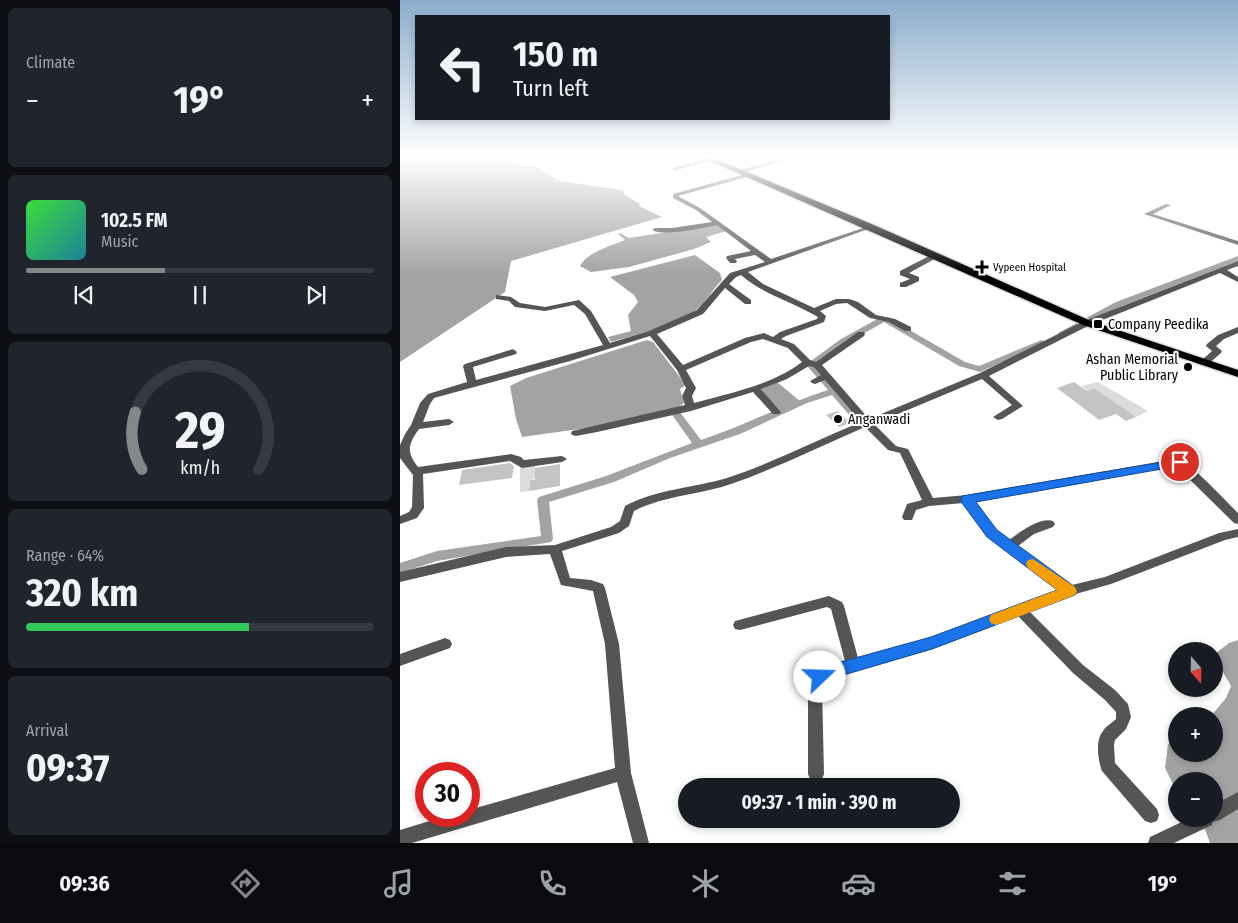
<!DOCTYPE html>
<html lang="en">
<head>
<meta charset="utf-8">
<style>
	:root { --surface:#171b24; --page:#20242c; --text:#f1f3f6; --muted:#9ea1a6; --line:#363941; --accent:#858687 }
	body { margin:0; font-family:"Fira Sans Condensed",sans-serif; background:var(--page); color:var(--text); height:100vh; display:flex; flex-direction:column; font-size:19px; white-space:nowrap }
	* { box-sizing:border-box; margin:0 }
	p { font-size:16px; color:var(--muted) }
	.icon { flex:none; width:28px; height:28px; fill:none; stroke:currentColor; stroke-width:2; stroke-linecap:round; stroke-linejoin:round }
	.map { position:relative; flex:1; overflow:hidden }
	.drawer { display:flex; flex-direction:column; gap:8px; padding:8px; background:#0d0f14; width:400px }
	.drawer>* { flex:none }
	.top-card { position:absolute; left:15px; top:15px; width:475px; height:105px; border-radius:0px; box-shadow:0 2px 8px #0003; background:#171b24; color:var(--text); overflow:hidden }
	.needle { width:32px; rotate:160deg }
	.fabs { position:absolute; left:768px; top:642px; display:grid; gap:10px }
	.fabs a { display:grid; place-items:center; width:55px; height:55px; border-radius:50%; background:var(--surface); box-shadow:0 2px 8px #0003; font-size:25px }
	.speed { position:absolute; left:15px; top:762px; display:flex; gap:10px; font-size:25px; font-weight:700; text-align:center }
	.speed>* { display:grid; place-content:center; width:65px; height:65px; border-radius:50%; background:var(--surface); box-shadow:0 2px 8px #0003; line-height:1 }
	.speed .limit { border:8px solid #d22; background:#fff; color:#111 }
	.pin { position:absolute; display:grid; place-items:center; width:42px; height:42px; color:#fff; margin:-21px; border:2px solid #fff; border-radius:50%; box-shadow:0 1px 5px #0007 }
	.me { position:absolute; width:55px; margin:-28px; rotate:69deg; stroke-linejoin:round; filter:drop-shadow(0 0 4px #0008) }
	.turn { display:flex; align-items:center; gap:18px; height:105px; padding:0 15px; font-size:22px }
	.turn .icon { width:65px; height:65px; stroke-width:2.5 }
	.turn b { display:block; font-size:35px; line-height:42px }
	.big { font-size:38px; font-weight:700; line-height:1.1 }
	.drawer .tile { flex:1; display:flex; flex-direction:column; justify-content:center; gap:8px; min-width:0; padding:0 18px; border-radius:8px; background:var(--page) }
	.drawer .dial { align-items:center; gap:0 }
	.dial svg { height:130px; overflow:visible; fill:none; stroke:var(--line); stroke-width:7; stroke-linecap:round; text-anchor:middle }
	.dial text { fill:var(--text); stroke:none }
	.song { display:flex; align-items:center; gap:15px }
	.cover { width:60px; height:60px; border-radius:8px; background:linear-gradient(135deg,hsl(120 70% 55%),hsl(190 70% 35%)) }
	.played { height:5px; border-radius:2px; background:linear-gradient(90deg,var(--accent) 40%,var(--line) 40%) }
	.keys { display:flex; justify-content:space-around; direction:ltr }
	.heat { display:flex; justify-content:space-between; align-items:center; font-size:28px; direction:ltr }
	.charge { height:8px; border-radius:4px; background:linear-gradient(90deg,#34c759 64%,var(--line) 0) }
	.trip { position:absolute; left:278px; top:778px; width:282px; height:50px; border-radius:25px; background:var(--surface); box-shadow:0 2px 8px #0003; font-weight:700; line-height:50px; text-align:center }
	.tabs { display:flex; height:80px; justify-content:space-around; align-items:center; background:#090b0e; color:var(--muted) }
	.tabs .icon { width:35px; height:35px }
	.tabs .current { color:var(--accent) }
	.tabs b { font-size:22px; color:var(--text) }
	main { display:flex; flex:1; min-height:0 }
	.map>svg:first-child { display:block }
	.green { fill:#dcdcdc }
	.water { fill:#a3a3a3 }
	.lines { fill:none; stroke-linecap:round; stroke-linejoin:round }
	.canal { fill:#a3a3a3; fill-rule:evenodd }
	.building { fill:#c4c4c4 }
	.primary-casing { stroke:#dbdbdb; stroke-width:3 }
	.street { fill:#555; fill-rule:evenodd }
	.primary { fill:#000; fill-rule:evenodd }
	.route { fill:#1a73e8; stroke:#114b97 }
	.slow { fill:#f59e0b }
	.poi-dot { fill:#000; stroke:#fff; stroke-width:2 }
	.labels { text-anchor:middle; stroke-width:4; stroke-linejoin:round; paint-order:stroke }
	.far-poi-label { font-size:11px; fill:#000; stroke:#fff; text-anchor:start }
	.poi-label { font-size:14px; fill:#000; stroke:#fff; text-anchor:start }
</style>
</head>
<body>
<main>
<section class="drawer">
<div class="tile"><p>Climate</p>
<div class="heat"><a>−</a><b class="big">19°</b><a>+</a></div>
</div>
<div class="tile">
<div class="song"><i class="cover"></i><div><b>102.5 FM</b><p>Music</p></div></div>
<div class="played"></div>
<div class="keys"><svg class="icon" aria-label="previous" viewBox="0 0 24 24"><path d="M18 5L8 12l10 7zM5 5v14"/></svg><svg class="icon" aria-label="pause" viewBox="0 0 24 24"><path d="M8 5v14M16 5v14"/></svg><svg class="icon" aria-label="next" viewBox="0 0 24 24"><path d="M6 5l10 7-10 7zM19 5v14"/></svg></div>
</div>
<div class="tile dial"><svg viewBox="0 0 100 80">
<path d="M14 69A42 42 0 1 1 86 69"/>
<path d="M14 69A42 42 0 0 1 10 34" stroke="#858687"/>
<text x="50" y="56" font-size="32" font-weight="700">29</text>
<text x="50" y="72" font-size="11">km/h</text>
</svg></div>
<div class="tile"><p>Range · 64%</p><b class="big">320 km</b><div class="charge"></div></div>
<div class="tile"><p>Arrival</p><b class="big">09:37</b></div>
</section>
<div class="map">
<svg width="838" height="843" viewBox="0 0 838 843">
	<rect width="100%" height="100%" fill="#fff"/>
	<g class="green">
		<polygon points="698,382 748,411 736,417 694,388 687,391 682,386"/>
		<polygon points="135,464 135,472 143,478 130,480 129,491 120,492 120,465"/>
	</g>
	<g class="water">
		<path d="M0 157H97C103 160 109 158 116 160L112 162 123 166 133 165 159 181 221 190 225 192 223 194 240 204 239 206 262 217 111 261 105 292 0 362Z"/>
		<path d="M318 224 327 231 306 237 311 242 294 249 229 267 191 272 180 266C186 253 212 245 225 240L218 234 220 233 229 238Z"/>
		<path d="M295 255 320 273 322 280C313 289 306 302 296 310 278 325 235 335 211 342L208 337 231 331 228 315 238 302 234 295 210 277Z"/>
		<polygon points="247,340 253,342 286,385 280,389 284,403 276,409 201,426 122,437 116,419 110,386 126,378"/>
		<polygon points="377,382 401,402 378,412 360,387"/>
		<polygon points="838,640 838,843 810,843 803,824 798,819 814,819 814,781 776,781 776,790 765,768 768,744 776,738 776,754 814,754 814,716 811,716 826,698 831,686 819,665 816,653 829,643"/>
	</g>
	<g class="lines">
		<g class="canal">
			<polygon points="838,256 838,261 722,306 665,335 659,335 658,333 716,302"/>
			<path d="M481 317H487L565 362 579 366 639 341 642 340 646 343 580 372 559 366 484 322 447 343 416 365 437 388 439 389 440 392 465 420 466 422 465 424H457L432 395 407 403 340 434 270 458 214 482 149 502 153 539 151 542 37 561 0 573V563L37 551 141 536 137 500 139 497 206 476 292 443 268 409 270 407H276L301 440C344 426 384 404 428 390L408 367 406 365 408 363 441 339Z"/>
		</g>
	</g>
	<g class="building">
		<polygon points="674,382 687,391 694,388 736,417 726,421 716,414 699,420 657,388"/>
		<polygon points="437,411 450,423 439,427 426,415"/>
		<polygon points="110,463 114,466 112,478 59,485 62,470"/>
		<polygon points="160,464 160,486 129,491 130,480 135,480 135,468"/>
	</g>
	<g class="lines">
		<defs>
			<polygon id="primary" points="301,157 311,157 474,225 691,321 838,370 838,377 683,325"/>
		</defs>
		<use href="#primary" class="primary-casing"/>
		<g class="street">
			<polygon points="111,157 119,157 116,159"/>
			<polygon points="312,157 321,157 274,171 271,169"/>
			<polygon points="388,157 397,157 340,173 337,171"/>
			<path d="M349 173 351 174V176L278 196 300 208 371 259 469 226 474 227 348 272 363 284 414 308 436 299H449L458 302 476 315 495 319 511 327V331H505L489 322 470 318 447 303 436 304 420 311 426 316 424 322 386 336 381 339 394 344 410 360 416 362 458 332H464L465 334 464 336 422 365 469 419 580 373 684 321 838 261V266L827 270 838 277V282L820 273 690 325 589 376 623 406 602 419 598 420 593 417 612 405 582 379 474 424 496 446 508 449 533 498 567 495 770 460 763 452 768 449C779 452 826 501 838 513V524L834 523 776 466 575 502 596 530 609 540C620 532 640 517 653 521L655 524 653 527 634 534 618 546 672 585 705 577 819 533 838 529V537L825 540 711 584 672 595 630 612 683 665 715 690 728 704 731 717 726 729 715 740 714 745 715 763 757 809 759 815 757 821 751 823 745 821 702 771C698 761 695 740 703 731 706 726 712 723 716 719V712L705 700 673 673 618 616 532 649 429 678 425 681 422 687 424 774 422 779 416 782 410 779 408 774V687L415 673 420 669 445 661 431 609 427 607 340 630 335 629 333 625 335 621 429 596 442 602 444 606 458 658 531 638 659 590 588 536 564 503 529 506 516 510 512 520H504L502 517 507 504 522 500 500 453 488 450 465 427C421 446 379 467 334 483 301 495 265 495 234 511L229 526 219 533 162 551 170 578 191 580 203 584 205 588 219 644 231 773 249 843H233L217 782 12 843H0V830L46 816H69V810L215 768 205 644 193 591 161 585 150 554 106 557 0 582V572L106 547 155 545 211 527 220 521 225 506C257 489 293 488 327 478 373 463 416 440 461 422L425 380 415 384 412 383 410 381 421 375 414 367 409 366 387 379 361 389 379 410 381 412 379 414H373L353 392 291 411 197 432 176 436 172 435 171 433 172 431 285 405 282 396 286 388 277 370 250 336 170 361 34 398 30 404 23 422 49 419 54 422 49 425 19 429C8 444 6 452 18 467L111 454 121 457 124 460 162 456 167 459 162 462 122 468 110 461 23 474 24 508 17 518 0 524V516L9 512 12 507 13 475 0 458V445L5 434 11 425 20 403 28 394 67 382 63 366 65 364 110 350 113 349 117 352 116 354 73 367 76 380 203 345 185 314 174 305 145 311 115 307 109 301 96 299V295L111 297 120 303 145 307 179 300 191 311 210 343 249 331 297 310 330 273 365 262 355 255 335 259 337 261 336 263H330L326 258 327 256 351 251 317 225C302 228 264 237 252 230L255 228H272L312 222 296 210 273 198V194ZM341 275C364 295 393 302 418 317L417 319 380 332 373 337 364 333 345 338 283 365 257 334 303 314 325 288 345 304H351V300L329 284 336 277ZM363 339 388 348 402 362C372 385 330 393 294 403L292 396 296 388 286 370 351 342Z"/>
			<polygon points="766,204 771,205 753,214 838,241 838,245 744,214"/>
			<polygon points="533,254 540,256 509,273 519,277 519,281 506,287 500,287 500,283 510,279 500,275 500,271"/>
			<polygon points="838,327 838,333 824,339 816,346 822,351 821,353 807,365 801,365 799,363 801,361 812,351 806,346 807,344 818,335"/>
			<polygon points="45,638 50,640 52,644 50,648 0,666 0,654"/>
			<polygon points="838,792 838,809 820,820 813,822 812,825 774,843 748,843 750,837 788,819 814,819 814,805"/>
		</g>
		<use href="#primary" class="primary"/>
	</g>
	<linearGradient id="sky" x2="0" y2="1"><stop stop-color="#8cadcc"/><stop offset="0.57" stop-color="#fff"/><stop offset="1" stop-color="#fff" stop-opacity="0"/></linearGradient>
	<rect width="838" height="275" fill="url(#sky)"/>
	<polygon class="route" points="780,459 784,460 786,462 784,465 576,502 597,530 675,587 677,591 675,595 532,649 430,679 420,684 414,682 412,677 414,672 419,668 531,637 657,590 587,537 562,503 561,499 562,496"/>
	<polygon class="slow" points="633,559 675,587 677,591 675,595 602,623 596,625 591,623 589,619 591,615 657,590 628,568 626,564 628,560"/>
	<g class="poi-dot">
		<path d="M579.5 259.5h5v5h5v5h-5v5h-5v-5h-5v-5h5z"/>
		<rect x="693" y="319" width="10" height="10" rx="2.5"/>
		<circle cx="788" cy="367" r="5"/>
		<circle cx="438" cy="419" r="5"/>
	</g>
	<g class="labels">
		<g class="far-poi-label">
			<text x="593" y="271">Vypeen Hospital</text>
		</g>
		<g class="poi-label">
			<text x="708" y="329">Company Peedika</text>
			<text x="778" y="364" text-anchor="end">Ashan Memorial<tspan x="778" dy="16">Public Library</tspan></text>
			<text x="448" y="424">Anganwadi</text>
		</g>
	</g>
</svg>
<div class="fabs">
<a><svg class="needle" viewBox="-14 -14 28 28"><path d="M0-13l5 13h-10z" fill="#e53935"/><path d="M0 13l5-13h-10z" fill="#9ea1a6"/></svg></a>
<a>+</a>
<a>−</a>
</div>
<div class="speed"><div class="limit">30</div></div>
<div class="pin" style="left:780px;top:462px;background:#d93025"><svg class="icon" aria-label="arrive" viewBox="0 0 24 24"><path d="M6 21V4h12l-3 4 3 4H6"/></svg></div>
<svg class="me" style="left:420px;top:677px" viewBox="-20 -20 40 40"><circle r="19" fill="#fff"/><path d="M0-13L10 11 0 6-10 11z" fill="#1a73e8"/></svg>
<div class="trip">09:37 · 1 min · 390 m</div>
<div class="top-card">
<div class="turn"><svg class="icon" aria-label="left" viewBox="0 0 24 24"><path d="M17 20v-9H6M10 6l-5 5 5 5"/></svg><div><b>150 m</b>Turn left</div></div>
</div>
</div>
</main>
<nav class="tabs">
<b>09:36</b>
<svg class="icon current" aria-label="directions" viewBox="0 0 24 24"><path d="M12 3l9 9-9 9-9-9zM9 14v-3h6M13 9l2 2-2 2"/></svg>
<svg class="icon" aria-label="music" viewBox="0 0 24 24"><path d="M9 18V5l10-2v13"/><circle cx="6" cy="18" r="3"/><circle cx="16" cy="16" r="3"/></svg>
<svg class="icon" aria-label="phone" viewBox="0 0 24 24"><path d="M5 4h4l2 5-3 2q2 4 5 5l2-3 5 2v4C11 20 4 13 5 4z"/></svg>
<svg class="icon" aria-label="climate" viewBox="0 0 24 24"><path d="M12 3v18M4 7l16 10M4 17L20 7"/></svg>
<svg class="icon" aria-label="car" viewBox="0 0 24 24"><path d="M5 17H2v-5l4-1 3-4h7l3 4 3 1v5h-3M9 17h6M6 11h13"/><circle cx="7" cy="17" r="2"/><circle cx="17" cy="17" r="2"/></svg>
<svg class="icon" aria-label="filters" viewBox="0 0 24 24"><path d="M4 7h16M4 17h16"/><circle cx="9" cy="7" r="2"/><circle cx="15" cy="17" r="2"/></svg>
<b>19°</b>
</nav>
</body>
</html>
